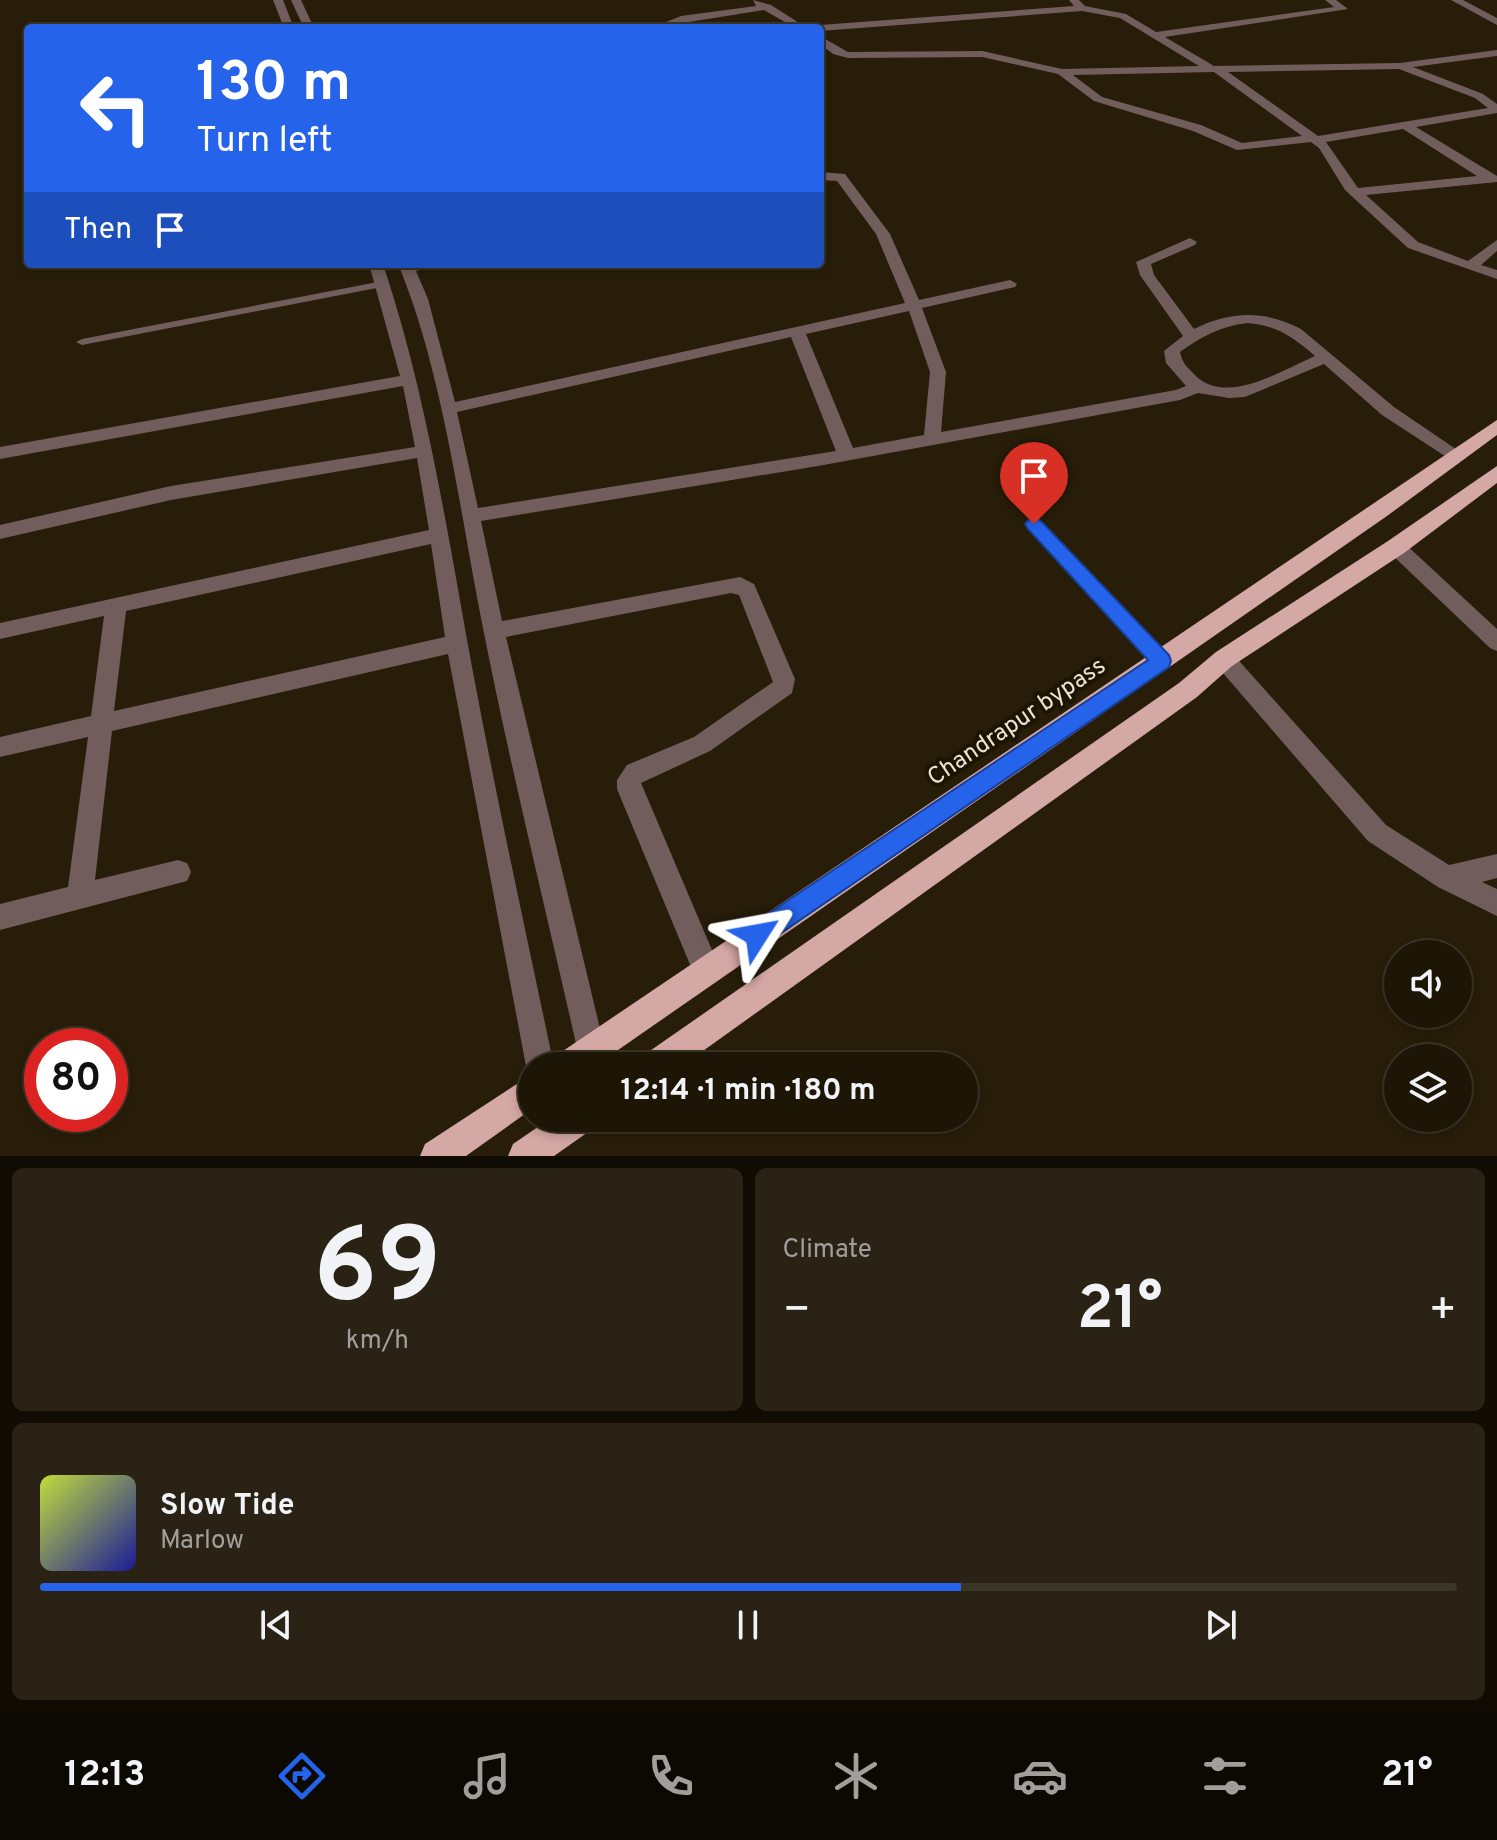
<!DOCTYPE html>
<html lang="en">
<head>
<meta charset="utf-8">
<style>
	:root { --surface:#1d1607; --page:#2a2315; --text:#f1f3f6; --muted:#a09f9b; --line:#3b3528; --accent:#2563eb }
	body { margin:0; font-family:Overpass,sans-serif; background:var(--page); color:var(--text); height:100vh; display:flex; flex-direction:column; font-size:30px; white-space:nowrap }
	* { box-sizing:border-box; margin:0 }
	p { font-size:26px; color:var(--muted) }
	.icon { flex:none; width:44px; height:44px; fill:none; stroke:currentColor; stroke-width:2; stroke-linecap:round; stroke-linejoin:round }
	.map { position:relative; height:1156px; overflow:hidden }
	.drawer { display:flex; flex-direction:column; gap:12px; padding:12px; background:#100c04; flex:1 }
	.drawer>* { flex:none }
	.banner { position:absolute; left:24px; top:24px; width:800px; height:244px; border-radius:8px; box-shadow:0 4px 12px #0003,0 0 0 2px var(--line); background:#2563eb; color:#fff; overflow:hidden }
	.tools { position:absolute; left:1384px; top:940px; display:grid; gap:16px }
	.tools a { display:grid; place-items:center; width:88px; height:88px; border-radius:50%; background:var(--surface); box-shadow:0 4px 12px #0003,0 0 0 2px var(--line); font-size:40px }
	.speed { position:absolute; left:24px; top:1028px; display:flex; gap:16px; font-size:40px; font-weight:700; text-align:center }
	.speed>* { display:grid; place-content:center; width:104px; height:104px; border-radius:50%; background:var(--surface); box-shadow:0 4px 12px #0003,0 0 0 2px var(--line); line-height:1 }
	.speed .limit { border:12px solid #d22; background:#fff; color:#111 }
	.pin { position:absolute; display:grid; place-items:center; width:68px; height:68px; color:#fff; margin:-82px -34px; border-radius:50% 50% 50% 0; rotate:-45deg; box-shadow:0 0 8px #0007 }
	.pin .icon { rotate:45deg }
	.me { position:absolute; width:88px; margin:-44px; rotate:56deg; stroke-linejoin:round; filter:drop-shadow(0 0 6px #0008) }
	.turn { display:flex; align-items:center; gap:28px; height:168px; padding:0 40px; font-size:36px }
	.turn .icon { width:104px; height:104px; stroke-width:2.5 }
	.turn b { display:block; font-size:56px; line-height:68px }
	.then { display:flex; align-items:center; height:76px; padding:0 40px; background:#0003; gap:16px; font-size:30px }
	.big { font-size:60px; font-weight:700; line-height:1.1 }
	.drawer .card { flex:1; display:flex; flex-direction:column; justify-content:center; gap:12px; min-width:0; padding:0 28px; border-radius:12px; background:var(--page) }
	.drawer .dial { align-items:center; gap:0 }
	.dial b { font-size:104px; line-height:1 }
	.song { display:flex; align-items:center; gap:24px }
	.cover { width:96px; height:96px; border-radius:12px; background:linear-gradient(135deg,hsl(70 70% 55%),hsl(240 70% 35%)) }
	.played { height:8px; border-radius:4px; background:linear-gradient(90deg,var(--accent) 65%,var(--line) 65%) }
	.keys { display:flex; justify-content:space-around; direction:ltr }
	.heat { display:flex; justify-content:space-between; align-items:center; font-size:44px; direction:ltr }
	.drawer .tiles { flex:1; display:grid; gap:12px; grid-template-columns:1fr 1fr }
	.card:last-child { grid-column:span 2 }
	.trip { position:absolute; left:518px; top:1052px; width:460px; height:80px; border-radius:40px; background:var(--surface); box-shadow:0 4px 12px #0003,0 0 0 2px var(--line); font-weight:700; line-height:80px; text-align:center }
	.tabs { display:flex; height:128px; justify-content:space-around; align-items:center; background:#0c0903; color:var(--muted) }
	.tabs .icon { width:56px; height:56px }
	.tabs .current { color:var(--accent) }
	.tabs b { font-size:36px; color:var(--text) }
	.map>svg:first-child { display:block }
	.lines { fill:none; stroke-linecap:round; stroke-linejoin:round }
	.service { fill:#715d5c; fill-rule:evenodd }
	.minor { fill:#715d5c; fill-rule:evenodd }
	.trunk { fill:#d4a8a5; fill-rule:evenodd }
	.route { fill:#2563eb; stroke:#184099; stroke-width:2 }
	.labels { text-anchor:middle; stroke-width:8; stroke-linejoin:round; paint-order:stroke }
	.street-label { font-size:24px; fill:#ebe4d8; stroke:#1e1402 }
</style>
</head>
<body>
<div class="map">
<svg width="1497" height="1156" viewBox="0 0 1497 1156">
	<rect width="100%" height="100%" fill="#271d09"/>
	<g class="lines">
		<g class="service">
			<polygon points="169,26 182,28 165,28"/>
			<polygon points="383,281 388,284 387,286 82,345 76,342 82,339"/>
			<polygon points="1034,519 1039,521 1167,657 1170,661 1167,665 1162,667 1157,665 1029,527 1027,524 1029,521"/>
		</g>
		<g class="minor">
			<polygon points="273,0 283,0 294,28 284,28"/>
			<polygon points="291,0 301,0 314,28 304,28"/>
			<polygon points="753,0 771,5 807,28 795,28 764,10 651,28 681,16 756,6"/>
			<path d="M1069 0H1079L1085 6 1126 14 1156 32 1334 7 1325 0H1336L1348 9 1165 37 1214 66 1400 63 1497 50V56L1413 67 1483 94 1497 104V113L1416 127 1497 176V182L1366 195 1418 242 1468 261 1497 240V251L1481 265 1497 270V279L1408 248 1345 190 1319 148 1311 142 1237 150 1193 131 1094 101 1058 74 982 57 848 58 833 54 820 44V36L848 52 982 51 1062 69 1199 66 1120 18 1082 11 820 31V28H815L820 25 1074 6ZM1399 69 1475 98 1488 108 1318 136 1228 72ZM1214 72 1302 136 1242 143 1201 125 1102 97 1073 75ZM1403 129 1477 176 1358 188 1326 142Z"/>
			<polygon points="1451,0 1463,0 1497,18 1497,25"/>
			<path d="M820 172 845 174 890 234 919 300 1010 280 1017 284 1015 287 922 308 946 372 941 432 1176 390 1186 386 1166 363 1164 351 1183 336 1140 275 1136 262 1190 238 1197 242 1195 245 1151 264 1154 275 1194 329C1231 311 1264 310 1301 329L1394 407 1466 456 1457 462 1451 460 1382 415 1324 364 1245 397 1229 398 1198 393 1180 400 818 466 481 521 502 621 740 577 754 584 795 679 792 693 710 751 641 783 720 969 716 979 706 983 696 979 617 789V780L627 765 694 737 773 682 739 595 731 593 506 637 609 1066H581C548 918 511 771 482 623 459 507 443 372 398 264H437L416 271 428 299 455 402 905 303 876 234 837 181 820 180ZM909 311 930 372 924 435 853 448 806 334ZM1247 323C1276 325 1293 337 1315 356 1280 371 1224 408 1193 373 1186 366 1182 362 1180 352 1201 337 1221 326 1247 323ZM791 337 836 451 478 508 457 412Z"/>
			<path d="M369 264H383C427 396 447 531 472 667 497 801 526 933 554 1066H532V1077L526 1066 448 654 112 731 95 880 178 860 187 863 191 872 187 881 0 930V904L68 887 88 737 0 757V737L91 716 104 616 0 639V623L429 530 417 458 171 500 0 539V525L171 486 415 447 403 386 0 459V447L400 376ZM431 544 445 637 114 711 126 611Z"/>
			<polygon points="1396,540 1403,542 1497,629 1497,651 1490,648 1389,552 1386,547 1389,542"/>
			<polygon points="1224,650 1232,653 1386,825 1449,865 1497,854 1497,878 1482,882 1497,889 1497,916 1438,887 1368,841 1216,665 1213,659 1216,653"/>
		</g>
		<g class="trunk">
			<polygon points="1497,420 1497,435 1387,516 595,1066 552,1066 557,1055"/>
			<polygon points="1497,466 1497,483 1404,553 1232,666 1197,697 682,1066 639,1066 644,1055 1179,683 1216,652 1388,541"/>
			<polygon points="532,1074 532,1109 466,1156 420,1156 425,1144"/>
			<polygon points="551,1118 595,1118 591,1130 554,1156 508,1156 513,1144"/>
		</g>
	</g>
	<polygon class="route" points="1034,518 1040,520 1169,655 1171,661 1169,667 765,944 757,947 748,944 745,935 748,927 1148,660 1028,529 1025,524 1028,520"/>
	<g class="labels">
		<g class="street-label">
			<text transform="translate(1016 721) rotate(-34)" y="8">Chandrapur bypass</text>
		</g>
	</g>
</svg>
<div class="tools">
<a><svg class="icon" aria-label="sound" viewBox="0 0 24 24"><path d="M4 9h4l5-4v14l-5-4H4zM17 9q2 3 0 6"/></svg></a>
<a><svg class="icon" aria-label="layers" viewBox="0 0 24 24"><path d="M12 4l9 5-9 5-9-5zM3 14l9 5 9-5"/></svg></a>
</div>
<div class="speed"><div class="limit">80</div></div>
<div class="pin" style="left:1034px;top:524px;background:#d93025"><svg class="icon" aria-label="arrive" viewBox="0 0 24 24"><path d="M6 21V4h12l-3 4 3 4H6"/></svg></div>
<svg class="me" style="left:757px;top:935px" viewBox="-20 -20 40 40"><path d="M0-17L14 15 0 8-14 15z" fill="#2563eb" stroke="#fff" stroke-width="4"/></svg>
<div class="trip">12:14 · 1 min · 180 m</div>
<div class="banner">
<div class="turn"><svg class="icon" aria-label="left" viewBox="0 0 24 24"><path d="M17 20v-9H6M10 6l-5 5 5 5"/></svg><div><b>130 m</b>Turn left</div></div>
<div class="then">Then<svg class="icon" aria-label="arrive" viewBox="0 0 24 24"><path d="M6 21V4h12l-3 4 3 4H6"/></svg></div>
</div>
</div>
<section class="drawer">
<div class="tiles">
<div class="card dial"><b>69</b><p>km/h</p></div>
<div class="card"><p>Climate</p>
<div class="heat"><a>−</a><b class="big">21°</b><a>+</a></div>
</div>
<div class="card">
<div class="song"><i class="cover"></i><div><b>Slow Tide</b><p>Marlow</p></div></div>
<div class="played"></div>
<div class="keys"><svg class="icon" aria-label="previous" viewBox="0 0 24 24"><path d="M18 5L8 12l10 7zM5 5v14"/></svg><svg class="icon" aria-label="pause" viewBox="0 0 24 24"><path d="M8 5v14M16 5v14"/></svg><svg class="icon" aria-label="next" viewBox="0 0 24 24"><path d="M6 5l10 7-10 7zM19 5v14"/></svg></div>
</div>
</div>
</section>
<nav class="tabs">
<b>12:13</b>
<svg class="icon current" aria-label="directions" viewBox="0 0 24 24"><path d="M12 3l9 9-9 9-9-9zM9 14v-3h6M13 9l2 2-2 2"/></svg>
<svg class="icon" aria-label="music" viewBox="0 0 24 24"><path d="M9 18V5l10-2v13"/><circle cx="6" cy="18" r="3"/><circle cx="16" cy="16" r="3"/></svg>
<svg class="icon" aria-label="phone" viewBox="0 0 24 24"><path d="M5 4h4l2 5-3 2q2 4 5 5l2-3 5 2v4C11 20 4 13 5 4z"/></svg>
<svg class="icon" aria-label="climate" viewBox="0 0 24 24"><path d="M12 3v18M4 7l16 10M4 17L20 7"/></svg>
<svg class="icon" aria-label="car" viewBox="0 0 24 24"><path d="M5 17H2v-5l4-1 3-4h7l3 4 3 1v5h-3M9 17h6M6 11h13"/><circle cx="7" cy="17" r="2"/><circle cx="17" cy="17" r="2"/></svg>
<svg class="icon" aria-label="filters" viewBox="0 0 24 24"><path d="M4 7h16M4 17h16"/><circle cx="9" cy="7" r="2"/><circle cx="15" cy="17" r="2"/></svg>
<b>21°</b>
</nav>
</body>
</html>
